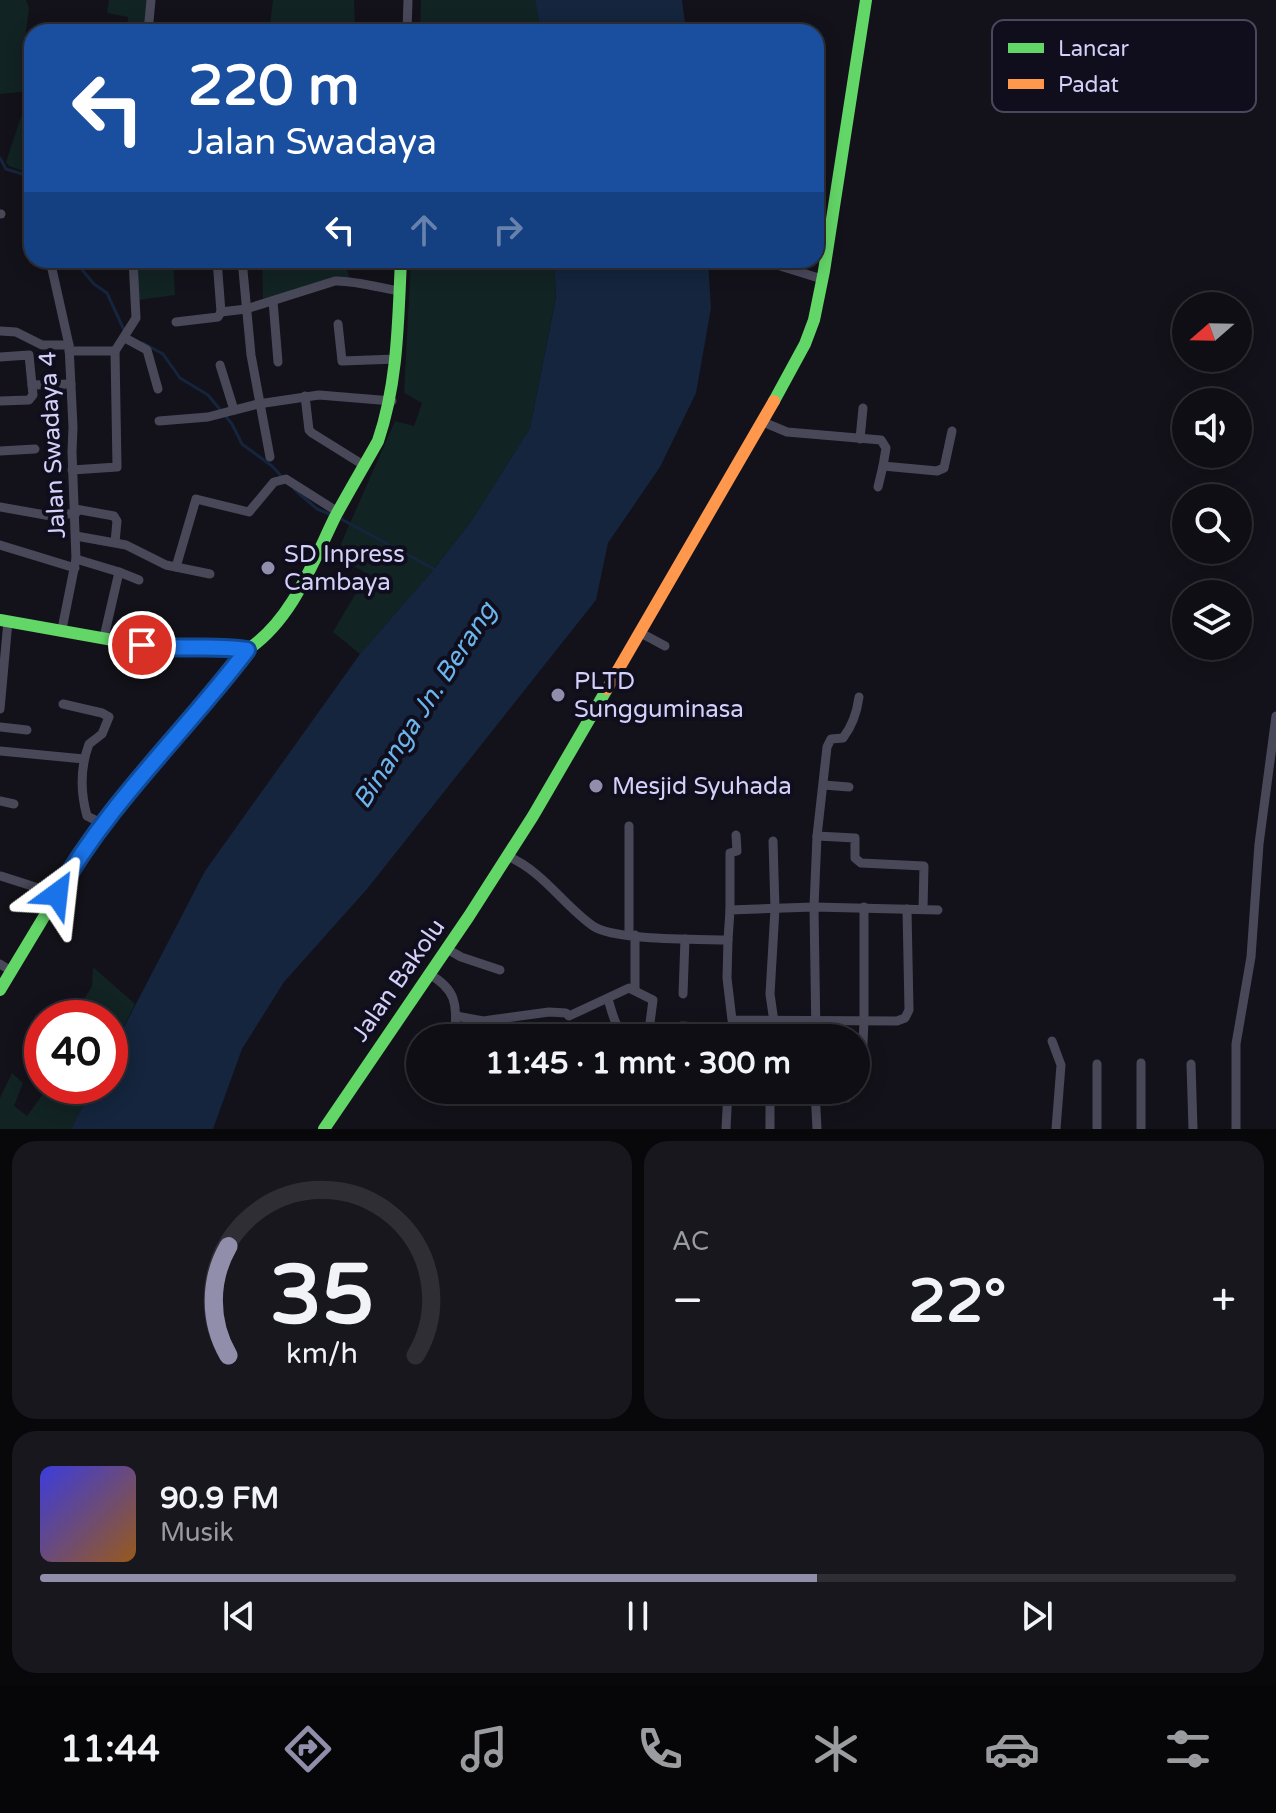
<!DOCTYPE html>
<html lang="id">
<head>
<meta charset="utf-8">
<style>
	:root { --surface:#0e0e14; --page:#17171d; --text:#f1f3f6; --muted:#9b9ca0; --line:#2e2e34; --accent:#908eab }
	body { margin:0; font-family:"Varela Round",sans-serif; background:var(--page); color:var(--text); height:100vh; display:flex; flex-direction:column; font-size:30px; white-space:nowrap }
	* { box-sizing:border-box; margin:0 }
	p { font-size:26px; color:var(--muted) }
	.icon { flex:none; width:44px; height:44px; fill:none; stroke:currentColor; stroke-width:2; stroke-linecap:round; stroke-linejoin:round }
	.map { position:relative; height:1129px; overflow:hidden }
	.side { display:flex; flex-direction:column; gap:12px; padding:12px; background:#08080b; flex:1 }
	.side>* { flex:none }
	.banner { position:absolute; left:24px; top:24px; width:800px; height:244px; border-radius:24px; box-shadow:0 4px 20px #0003,0 0 0 2px var(--line); background:#1a4fa0; color:#fff; overflow:hidden }
	.needle { width:52px; rotate:250deg }
	.fabs { position:absolute; left:1172px; top:292px; display:grid; gap:16px }
	.fabs a { display:grid; place-items:center; width:80px; height:80px; border-radius:50%; background:var(--surface); box-shadow:0 4px 20px #0003,0 0 0 2px var(--line); font-size:40px }
	.speed { position:absolute; left:24px; top:1000px; display:flex; gap:16px; font-size:40px; font-weight:700; text-align:center }
	.speed>* { display:grid; place-content:center; width:104px; height:104px; border-radius:50%; background:var(--surface); box-shadow:0 4px 20px #0003,0 0 0 2px var(--line); line-height:1 }
	.speed .limit { border:12px solid #d22; background:#fff; color:#111 }
	.pin { position:absolute; display:grid; place-items:center; width:68px; height:68px; color:#fff; margin:-34px; border:4px solid #fff; border-radius:50%; box-shadow:0 2px 8px #0007 }
	.me { position:absolute; width:88px; margin:-44px; rotate:30deg; stroke-linejoin:round; filter:drop-shadow(0 0 6px #0008) }
	.turn { display:flex; align-items:center; gap:28px; height:168px; padding:0 32px; font-size:36px }
	.turn .icon { width:104px; height:104px; stroke-width:2.5 }
	.turn b { display:block; font-size:56px; line-height:68px }
	.lanes { display:flex; align-items:center; height:76px; padding:0 32px; background:#0003; justify-content:center; gap:40px; direction:ltr }
	.lanes .off { opacity:.35 }
	.big { font-size:60px; font-weight:700; line-height:1.1 }
	.side .tile { flex:1; display:flex; flex-direction:column; justify-content:center; gap:12px; min-width:0; padding:0 28px; border-radius:24px; background:var(--page) }
	.side .dial { align-items:center; gap:0 }
	.dial svg { height:208px; overflow:visible; fill:none; stroke:var(--line); stroke-width:7; stroke-linecap:round; text-anchor:middle }
	.dial text { fill:var(--text); stroke:none }
	.song { display:flex; align-items:center; gap:24px }
	.cover { width:96px; height:96px; border-radius:12px; background:linear-gradient(135deg,hsl(240 70% 55%),hsl(30 70% 35%)) }
	.played { height:8px; border-radius:4px; background:linear-gradient(90deg,var(--accent) 65%,var(--line) 65%) }
	.keys { display:flex; justify-content:space-around; direction:ltr }
	.heat { display:flex; justify-content:space-between; align-items:center; font-size:44px; direction:ltr }
	.side .tiles { flex:1; display:grid; gap:12px; grid-template-columns:1fr 1fr }
	.tile:last-child { grid-column:span 2 }
	.trip { position:absolute; left:406px; top:1024px; width:464px; height:80px; border-radius:40px; background:var(--surface); box-shadow:0 4px 20px #0003,0 0 0 2px var(--line); font-weight:700; line-height:80px; text-align:center }
	.tab-bar { display:flex; height:128px; justify-content:space-around; align-items:center; background:#060608; color:var(--muted) }
	.tab-bar .icon { width:56px; height:56px }
	.tab-bar .current { color:var(--accent) }
	.tab-bar b { font-size:36px; color:var(--text) }
	.map>svg:first-child { display:block }
	.green { fill:#122324 }
	.water { fill:#14253d }
	.lines { fill:none; stroke-linecap:round; stroke-linejoin:round }
	.stream { stroke:#14253d; stroke-width:3 }
	.street { stroke:#484859; stroke-width:9 }
	.fast { stroke:#63d668; stroke-width:12 }
	.slow { stroke:#ff974d; stroke-width:12 }
	.route-casing { stroke:#114b97; stroke-width:20 }
	.route { stroke:#1a73e8; stroke-width:14 }
	.poi-dot { fill:#908eab; stroke:#100e1d; stroke-width:3 }
	.labels { text-anchor:middle; stroke-width:8; stroke-linejoin:round; paint-order:stroke }
	.street-label { font-size:24px; fill:#d3d0f9; stroke:#100e1d }
	.poi-label { font-size:24px; fill:#d3d0f9; stroke:#100e1d; text-anchor:start }
	.water-label { font-size:26px; font-style:italic; fill:#6bb5ed; stroke:#100e1d }
	.key { fill:#100e1d; stroke:#4a485f; stroke-width:2 }
	.key-label { font-size:22px; fill:#d3d0f9 }
</style>
</head>
<body>
<div class="map">
<svg width="1276" height="1129" viewBox="0 0 1276 1129">
	<rect width="100%" height="100%" fill="#13121a"/>
	<g class="green">
		<polygon points="0,0 26,0 29,8 22,64 31,72 32,91 0,94"/>
		<polygon points="109,0 150,0 146,32 127,32 128,17 107,13"/>
		<polygon points="273,0 354,0 355,32 269,32"/>
		<polygon points="421,0 535,0 541,32 420,32"/>
		<polygon points="32,108 32,174 9,166 6,162 21,117"/>
		<polygon points="153,260 173,260 175,295 139,300 137,263"/>
		<polygon points="262,260 344,260 350,279 263,301"/>
		<polygon points="411,260 554,260 556,296 530,428 472,520 434,569 360,654 333,632 367,574 336,555 395,421 414,426 422,403 404,393"/>
		<polygon points="93,967 135,1004 110,1054 110,1018 73,1018 92,986"/>
		<polygon points="12,1073 23,1083 14,1106 27,1116 49,1086 93,1086 71,1129 0,1129 0,1098"/>
	</g>
	<g class="water">
		<polygon points="535,0 682,0 686,32 541,32"/>
		<polygon points="554,260 708,260 711,308 696,393 660,467 608,543 596,600 367,889 284,982 242,1049 213,1129 71,1129 93,1086 110,1086 110,1054 205,871 360,654 434,569 472,520 530,428 556,297"/>
	</g>
	<g class="lines">
		<g class="stream">
			<polyline points="0,158 6,169 32,177"/>
			<polyline points="74,260 94,284 107,293 124,330"/>
			<polyline points="143,343 163,354 180,378 208,395 232,424 242,444 272,466 283,478"/>
			<polyline points="294,489 317,509 334,516"/>
			<polyline points="341,519 434,569"/>
		</g>
		<g class="street">
			<polyline points="148,32 151,0"/>
			<polyline points="407,32 408,0"/>
			<polyline points="0,214 1,214"/>
			<polyline points="50,260 69,345 73,427 72,452 76,559 62,629"/>
			<path d="M217 260 221 312 246 309 335 281C352 280 381 288 399 291"/>
			<polyline points="242,260 251,355 270,457"/>
			<polyline points="351,261 401,262"/>
			<polyline points="777,265 822,279"/>
			<polyline points="273,301 278,362"/>
			<polyline points="176,322 218,317 221,312"/>
			<polyline points="338,324 342,361 396,359"/>
			<polyline points="0,331 16,332 42,345 69,345"/>
			<polyline points="125,338 147,350 158,389"/>
			<polyline points="69,351 115,351 117,467 72,470"/>
			<polyline points="115,351 136,318 133,260"/>
			<polyline points="0,357 29,355 33,395 29,400 0,401"/>
			<polyline points="220,365 234,410"/>
			<polyline points="32,385 71,384"/>
			<polyline points="305,396 309,430 312,433 365,466"/>
			<polyline points="159,421 208,417 258,404 319,395 392,401"/>
			<polyline points="763,422 787,432 881,440 886,448 883,466 937,471 944,468 952,431"/>
			<polyline points="860,439 863,408"/>
			<polyline points="0,451 35,449"/>
			<polyline points="878,487 883,466"/>
			<polyline points="0,507 51,516 76,513"/>
			<polyline points="75,509 114,516 117,521 115,542"/>
			<polyline points="76,536 126,545 166,565 210,574"/>
			<polyline points="0,545 75,568"/>
			<polyline points="76,559 119,572 104,637"/>
			<polyline points="176,567 196,499 249,512 274,482 286,479 338,512"/>
			<polyline points="119,572 139,580"/>
			<polyline points="639,632 665,646"/>
			<path d="M63 704 102 713 109 717 102 734 89 744C80 768 80 791 87 816L103 824"/>
			<polyline points="0,709 8,621"/>
			<polyline points="0,727 27,730"/>
			<polyline points="0,751 84,759"/>
			<polyline points="824,785 849,787"/>
			<polyline points="0,801 14,804"/>
			<polyline points="629,826 629,934"/>
			<path d="M817 836 827 747 831 739 843 738C853 725 857 712 859 697"/>
			<polyline points="773,841 775,909 770,994 774,1022 773,1038"/>
			<path d="M507 856C543 871 563 905 593 926 615 941 700 939 728 940L730 910 814 907 938 910"/>
			<polyline points="1,876 57,894"/>
			<polyline points="730,910 730,853 737,851 736,835"/>
			<polyline points="635,935 635,990"/>
			<polyline points="728,940 727,978 732,1020 897,1021 905,1018 909,1010 907,909"/>
			<polyline points="447,949 461,957 500,970"/>
			<polyline points="0,964 11,971"/>
			<path d="M429 974C459 991 456 1006 455 1038"/>
			<polyline points="683,994 685,939"/>
			<path d="M608 999C613 1015 615 1031 631 1038"/>
			<polyline points="456,1016 483,1021 549,1012 566,1013 569,1016 629,988 653,1000 648,1038"/>
			<polyline points="682,1026 731,1029"/>
			<polyline points="816,1038 814,907 817,836 855,838 855,858 861,863 924,866 923,909"/>
			<polyline points="1052,1041 1061,1065 1056,1129"/>
			<polyline points="1191,1064 1193,1129"/>
			<polyline points="862,1067 864,1020 864,907"/>
			<polyline points="815,1090 817,1129"/>
			<polyline points="815,1096 847,1098"/>
			<polyline points="726,1129 728,1090"/>
			<polyline points="770,1129 770,1090"/>
			<polyline points="1097,1129 1097,1064"/>
			<polyline points="1141,1129 1141,1063"/>
			<polyline points="1236,1129 1236,1044 1251,957 1259,844 1276,716"/>
		</g>
		<g class="fast">
			<polyline points="774,401 805,344 814,320 824,271 866,0"/>
			<polyline points="0,620 163,649 224,647 247,650"/>
			<path d="M0 990 86 847 247 650C292 620 312 564 335 517 349 491 364 466 378 441 398 382 398 322 401 260"/>
			<polyline points="324,1129 469,916 533,816 607,689"/>
		</g>
		<polyline class="slow" points="607,689 774,401"/>
	</g>
	<g class="lines">
		<defs>
			<path id="route" d="M57 894C108 803 185 732 247 650 212 644 177 651 142 645"/>
		</defs>
		<use href="#route" class="route-casing"/>
		<use href="#route" class="route"/>
	</g>
	<g class="poi-dot">
		<circle cx="268" cy="568" r="8"/>
		<circle cx="558" cy="695" r="8"/>
		<circle cx="596" cy="786" r="8"/>
	</g>
	<g class="labels">
		<g class="street-label">
			<text transform="translate(52 445) rotate(-93)" y="8">Jalan Swadaya 4</text>
			<text transform="translate(398 980) rotate(-55)" y="8">Jalan Bakolu</text>
		</g>
		<g class="poi-label">
			<text x="284" y="562">SD Inpress<tspan x="284" dy="28">Cambaya</tspan></text>
			<text x="574" y="689">PLTD<tspan x="574" dy="28">Sungguminasa</tspan></text>
			<text x="612" y="794">Mesjid Syuhada</text>
		</g>
		<g class="water-label">
			<text transform="translate(424 705) rotate(-57)" y="9">Binanga Jn. Berang</text>
		</g>
	</g>
	<rect x="992" y="20" width="264" height="92" rx="12" class="key"/>
	<rect x="1008" y="43" width="36" height="10" fill="#63d668"/>
	<rect x="1008" y="79" width="36" height="10" fill="#ff974d"/>
	<g class="key-label">
		<text x="1058" y="56">Lancar</text>
		<text x="1058" y="92">Padat</text>
	</g>
</svg>
<div class="fabs">
<a><svg class="needle" viewBox="-14 -14 28 28"><path d="M0-13l5 13h-10z" fill="#e53935"/><path d="M0 13l5-13h-10z" fill="#9b9ca0"/></svg></a>
<a><svg class="icon" aria-label="sound" viewBox="0 0 24 24"><path d="M4 9h4l5-4v14l-5-4H4zM17 9q2 3 0 6"/></svg></a>
<a><svg class="icon" aria-label="search" viewBox="0 0 24 24"><circle cx="10" cy="10" r="6"/><path d="M15 15l6 6"/></svg></a>
<a><svg class="icon" aria-label="layers" viewBox="0 0 24 24"><path d="M12 4l9 5-9 5-9-5zM3 14l9 5 9-5"/></svg></a>
</div>
<div class="speed"><div class="limit">40</div></div>
<div class="pin" style="left:142px;top:645px;background:#d93025"><svg class="icon" aria-label="arrive" viewBox="0 0 24 24"><path d="M6 21V4h12l-3 4 3 4H6"/></svg></div>
<svg class="me" style="left:57px;top:894px" viewBox="-20 -20 40 40"><path d="M0-17L14 15 0 8-14 15z" fill="#1a73e8" stroke="#fff" stroke-width="4"/></svg>
<div class="trip">11:45 · 1 mnt · 300 m</div>
<div class="banner">
<div class="turn"><svg class="icon" aria-label="left" viewBox="0 0 24 24"><path d="M17 20v-9H6M10 6l-5 5 5 5"/></svg><div><b>220 m</b>Jalan Swadaya</div></div>
<div class="lanes"><svg class="icon" aria-label="left" viewBox="0 0 24 24"><path d="M17 20v-9H6M10 6l-5 5 5 5"/></svg><svg class="icon off" aria-label="ahead" viewBox="0 0 24 24"><path d="M12 20V5M6 11l6-6 6 6"/></svg><svg class="icon off" aria-label="right" viewBox="0 0 24 24"><path d="M7 20v-9h11M14 6l5 5-5 5"/></svg></div>
</div>
</div>
<section class="side">
<div class="tiles">
<div class="tile dial"><svg viewBox="0 0 100 80">
<path d="M14 69A42 42 0 1 1 86 69"/>
<path d="M14 69A42 42 0 0 1 14 27" stroke="#908eab"/>
<text x="50" y="56" font-size="32" font-weight="700">35</text>
<text x="50" y="72" font-size="11">km/h</text>
</svg></div>
<div class="tile"><p>AC</p>
<div class="heat"><a>−</a><b class="big">22°</b><a>+</a></div>
</div>
<div class="tile">
<div class="song"><i class="cover"></i><div><b>90.9 FM</b><p>Musik</p></div></div>
<div class="played"></div>
<div class="keys"><svg class="icon" aria-label="previous" viewBox="0 0 24 24"><path d="M18 5L8 12l10 7zM5 5v14"/></svg><svg class="icon" aria-label="pause" viewBox="0 0 24 24"><path d="M8 5v14M16 5v14"/></svg><svg class="icon" aria-label="next" viewBox="0 0 24 24"><path d="M6 5l10 7-10 7zM19 5v14"/></svg></div>
</div>
</div>
</section>
<nav class="tab-bar">
<b>11:44</b>
<svg class="icon current" aria-label="directions" viewBox="0 0 24 24"><path d="M12 3l9 9-9 9-9-9zM9 14v-3h6M13 9l2 2-2 2"/></svg>
<svg class="icon" aria-label="music" viewBox="0 0 24 24"><path d="M9 18V5l10-2v13"/><circle cx="6" cy="18" r="3"/><circle cx="16" cy="16" r="3"/></svg>
<svg class="icon" aria-label="phone" viewBox="0 0 24 24"><path d="M5 4h4l2 5-3 2q2 4 5 5l2-3 5 2v4C11 20 4 13 5 4z"/></svg>
<svg class="icon" aria-label="climate" viewBox="0 0 24 24"><path d="M12 3v18M4 7l16 10M4 17L20 7"/></svg>
<svg class="icon" aria-label="car" viewBox="0 0 24 24"><path d="M5 17H2v-5l4-1 3-4h7l3 4 3 1v5h-3M9 17h6M6 11h13"/><circle cx="7" cy="17" r="2"/><circle cx="17" cy="17" r="2"/></svg>
<svg class="icon" aria-label="filters" viewBox="0 0 24 24"><path d="M4 7h16M4 17h16"/><circle cx="9" cy="7" r="2"/><circle cx="15" cy="17" r="2"/></svg>
</nav>
</body>
</html>
